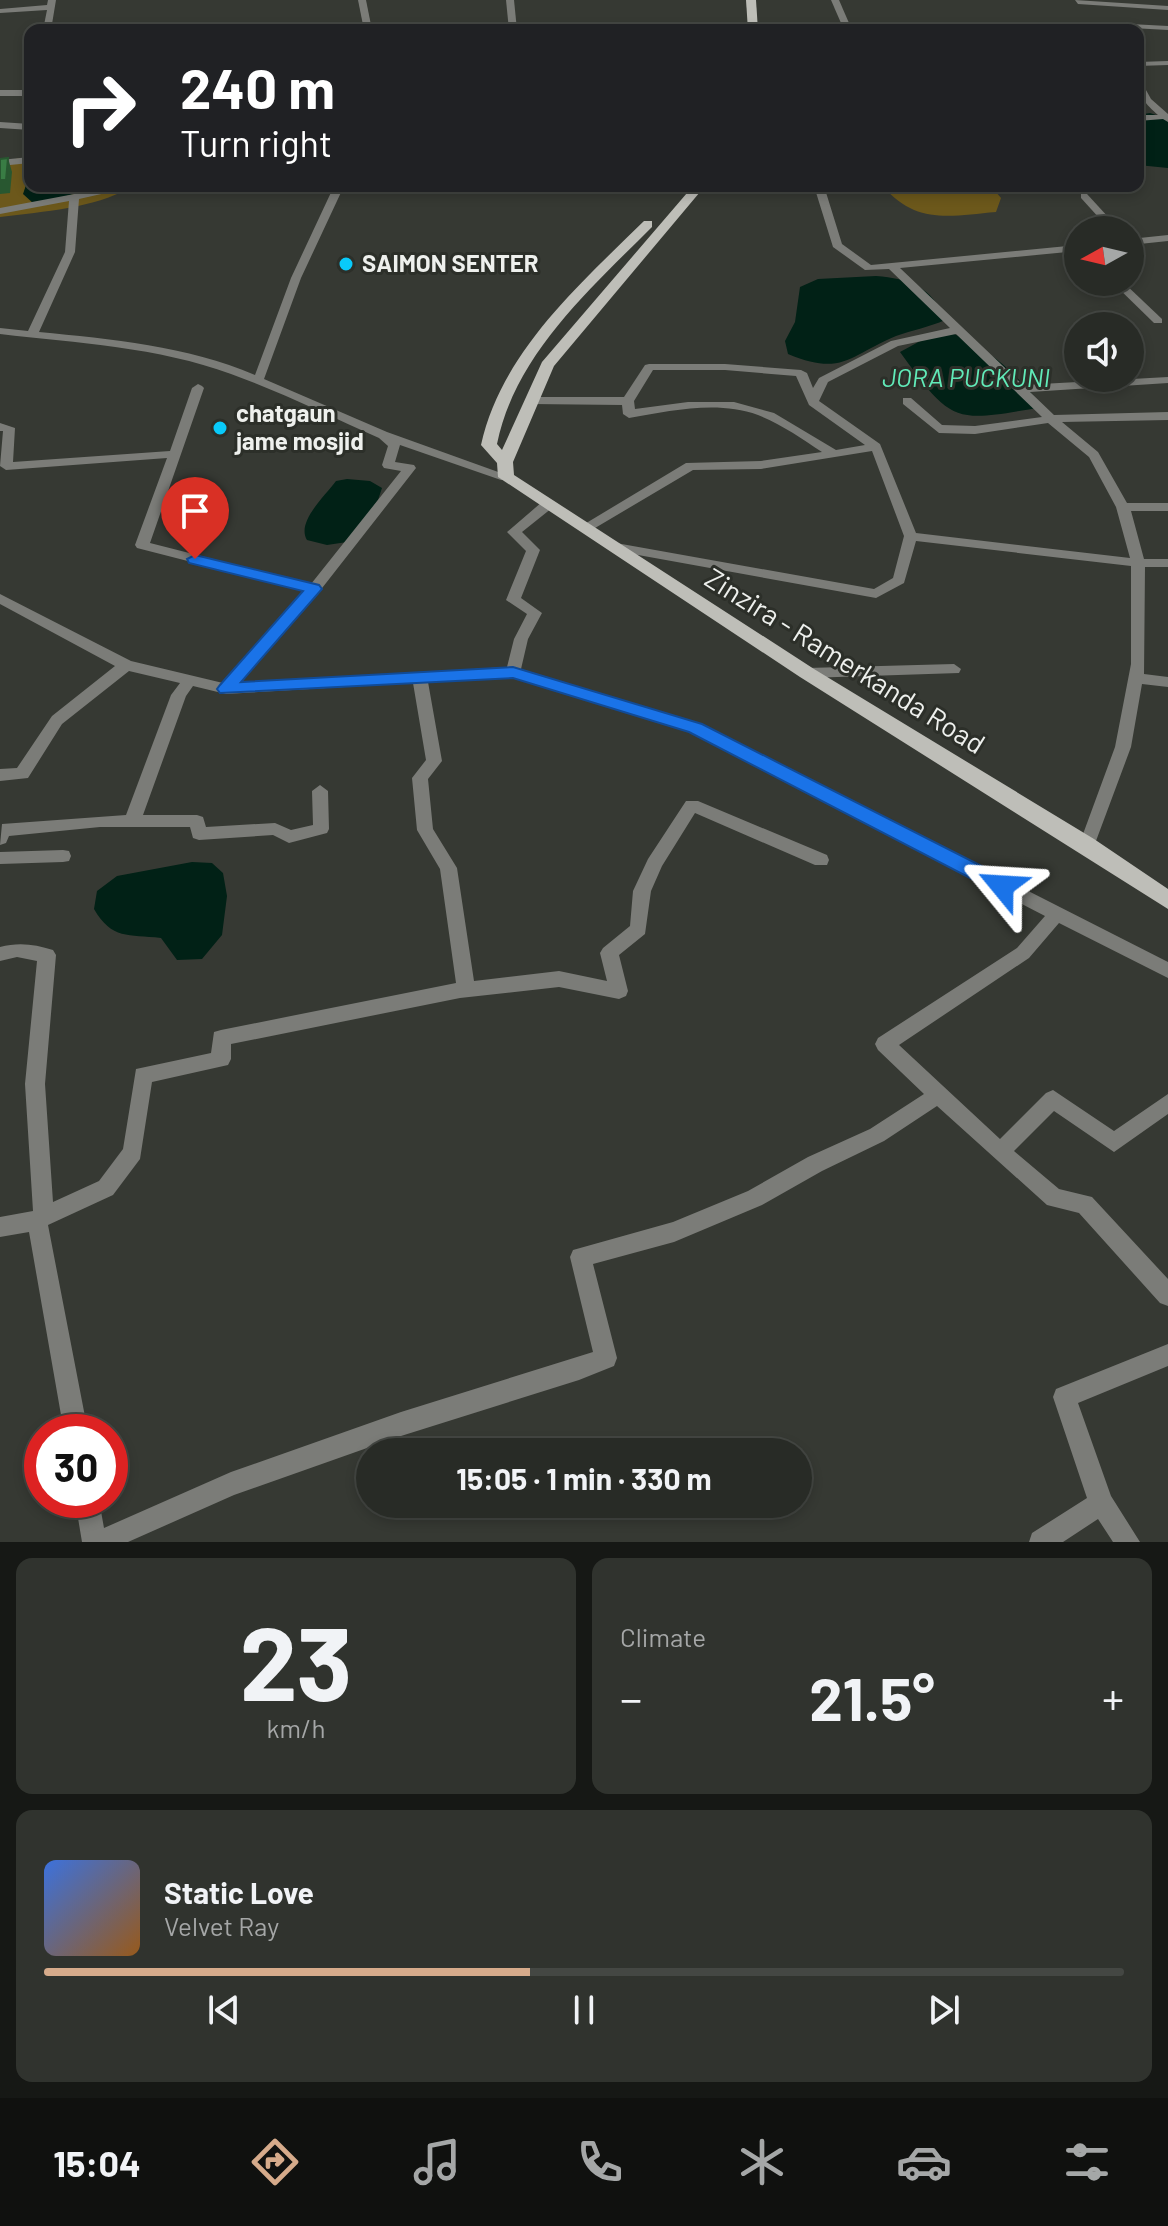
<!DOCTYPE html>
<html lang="en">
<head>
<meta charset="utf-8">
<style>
	:root { --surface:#282b26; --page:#30332e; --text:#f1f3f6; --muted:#a5a7a7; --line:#444743; --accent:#d6ab8b }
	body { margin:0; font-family:Barlow,sans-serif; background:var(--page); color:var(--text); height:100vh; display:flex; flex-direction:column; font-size:30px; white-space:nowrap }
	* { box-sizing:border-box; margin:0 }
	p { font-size:26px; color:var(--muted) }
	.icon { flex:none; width:44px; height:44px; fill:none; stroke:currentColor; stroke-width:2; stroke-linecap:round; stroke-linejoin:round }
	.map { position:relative; height:1542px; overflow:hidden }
	.drawer { display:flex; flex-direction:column; gap:16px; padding:16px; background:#161815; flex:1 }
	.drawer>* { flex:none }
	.guide { position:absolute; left:24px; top:24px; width:1120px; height:168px; border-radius:16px; box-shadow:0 4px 12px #0003,0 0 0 2px var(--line); background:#202124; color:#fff; overflow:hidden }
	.needle { width:52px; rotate:262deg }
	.buttons { position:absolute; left:1064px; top:216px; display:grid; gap:16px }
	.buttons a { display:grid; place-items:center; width:80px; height:80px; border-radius:50%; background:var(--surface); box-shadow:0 4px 12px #0003,0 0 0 2px var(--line); font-size:40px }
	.speed { position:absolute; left:24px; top:1414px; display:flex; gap:16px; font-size:40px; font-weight:700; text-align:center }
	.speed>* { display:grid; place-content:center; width:104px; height:104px; border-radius:50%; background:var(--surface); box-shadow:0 4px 12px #0003,0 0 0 2px var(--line); line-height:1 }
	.speed .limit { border:12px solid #d22; background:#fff; color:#111 }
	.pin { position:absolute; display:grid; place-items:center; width:68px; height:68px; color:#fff; margin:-82px -34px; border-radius:50% 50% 50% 0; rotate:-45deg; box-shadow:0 0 8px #0007 }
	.pin .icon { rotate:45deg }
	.me { position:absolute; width:88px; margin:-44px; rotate:297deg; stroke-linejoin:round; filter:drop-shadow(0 0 6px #0008) }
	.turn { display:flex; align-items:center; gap:28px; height:168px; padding:0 24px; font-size:36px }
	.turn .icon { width:104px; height:104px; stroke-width:2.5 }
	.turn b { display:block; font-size:56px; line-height:68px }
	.big { font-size:60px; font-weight:700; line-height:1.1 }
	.drawer .tile { flex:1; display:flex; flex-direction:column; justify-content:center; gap:12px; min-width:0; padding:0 28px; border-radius:16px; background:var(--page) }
	.drawer .dial { align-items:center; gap:0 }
	.dial b { font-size:104px; line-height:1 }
	.song { display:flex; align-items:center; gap:24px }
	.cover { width:96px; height:96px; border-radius:12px; background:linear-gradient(135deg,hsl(220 70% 55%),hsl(30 70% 35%)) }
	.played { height:8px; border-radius:4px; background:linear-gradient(90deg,var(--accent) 45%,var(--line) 45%) }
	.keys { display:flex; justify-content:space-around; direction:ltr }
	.heat { display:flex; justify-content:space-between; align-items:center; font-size:44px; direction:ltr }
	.drawer .tiles { flex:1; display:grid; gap:16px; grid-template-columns:1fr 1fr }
	.tile:last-child { grid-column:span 2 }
	.trip { position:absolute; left:356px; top:1438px; width:456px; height:80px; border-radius:40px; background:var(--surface); box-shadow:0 4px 12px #0003,0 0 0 2px var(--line); font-weight:700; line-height:80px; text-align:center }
	.dock { display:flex; height:128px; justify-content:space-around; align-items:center; background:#10110f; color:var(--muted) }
	.dock .icon { width:56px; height:56px }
	.dock .active { color:var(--accent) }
	.dock b { font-size:36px; color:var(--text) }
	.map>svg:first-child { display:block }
	.green { fill:#6c581b }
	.water { fill:#012116 }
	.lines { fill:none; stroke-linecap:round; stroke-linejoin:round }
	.street { fill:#7b7c78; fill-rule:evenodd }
	.primary { fill:#bebeb8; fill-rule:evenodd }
	.shaded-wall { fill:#285730 }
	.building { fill:#397c44; stroke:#285730; stroke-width:2 }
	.route { fill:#1a73e8; stroke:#114b97; stroke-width:2 }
	.poi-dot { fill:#09cafa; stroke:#2c2f29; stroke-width:3 }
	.labels { text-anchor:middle; stroke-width:6; stroke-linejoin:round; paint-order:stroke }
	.far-poi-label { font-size:24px; font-weight:bold; fill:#eef0ed; stroke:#2c2f29; text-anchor:start }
	.far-water-label { font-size:26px; font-style:italic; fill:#61ebb9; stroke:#2c2f29 }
	.street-label { font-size:28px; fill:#eef0ed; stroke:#2c2f29 }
</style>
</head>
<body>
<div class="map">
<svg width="1168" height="1542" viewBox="0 0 1168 1542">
	<rect width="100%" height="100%" fill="#363933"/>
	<g class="green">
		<path d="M30 157V186L132 187C91 209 46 211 0 217V161Z"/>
		<path d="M883 186H991L1001 198 996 212C950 216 916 225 883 186Z"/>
	</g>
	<g class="water">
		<polygon points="1150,113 1168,119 1168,168 1138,165 1138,115"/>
		<polygon points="30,173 30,186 107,186 34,204 23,194"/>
		<path d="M876 276C909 279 932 286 945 320 930 327 912 330 896 336 850 355 843 377 788 354L785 341 795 322 800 287 818 279Z"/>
		<path d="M950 332C995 353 1011 369 1043 407 955 422 953 426 900 352L924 339Z"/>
		<path d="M347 479 370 481 382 488 378 500 347 542 327 545 307 540C296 522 325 496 336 481Z"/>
		<path d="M192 862 212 863 223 873 227 896 222 935 202 959 177 960 161 938C128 934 112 940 94 909L97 891 117 876Z"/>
	</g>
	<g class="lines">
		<g class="street">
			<polygon points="48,0 56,0 51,30 43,30 47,10 0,13 0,9 47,5"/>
			<polygon points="358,0 366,0 372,30 364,30"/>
			<polygon points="506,0 514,0 517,30 509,30"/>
			<polygon points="831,0 839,0 852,30 844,30"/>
			<polygon points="1075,0 1168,6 1168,10 1078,4"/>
			<polygon points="1092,22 1168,26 1168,30 1095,26"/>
			<polygon points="1168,61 1168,65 1138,66 1138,62"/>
			<path d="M1138 80 1141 81 1151 99 1168 114V122L1163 119 1138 121V115H1158C1146 104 1138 97 1138 80Z"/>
			<rect x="0" y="90" width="30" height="6"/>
			<polygon points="0,122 30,124 30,130 0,128"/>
			<polygon points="30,157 30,163 0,166 0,160"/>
			<path d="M117 186H137L79 199 75 252 39 332C111 339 187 346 255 375L291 278 334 186H344L301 278 264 379 387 432 512 477 511 480H501L400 445 395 462 414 465 416 468 319 592 240 683 507 667 514 639 527 614 506 600 526 551 507 532 542 502H552V508L522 532 540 550 521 598 542 613 528 639 521 669 700 724 1168 962V978L1059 923 1029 958 899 1045 1000 1139 1046 1093 1053 1090 1114 1131 1168 1094V1114L1114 1152 1054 1111 1014 1151 1059 1189 1092 1197 1168 1279V1306L1160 1303 1079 1213 1047 1205 937 1106 884 1141 822 1171 762 1205 674 1242 593 1264 617 1358 614 1366 579 1380 401 1436 234 1495 128 1542H82L75 1500H99L104 1528 231 1472 401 1412 593 1352 570 1257 573 1250 673 1222 748 1191 808 1157 870 1129 924 1094 878 1050 875 1044 878 1038 1017 948 1045 916 690 732 513 677 428 682 442 761 428 779 433 829 457 868 474 981 559 971 607 981 600 953 603 948 630 926 633 891 648 859 686 801H698L827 855 829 860 827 865H815L695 813 662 866 651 891 645 934 619 955 628 991 626 996 619 999 559 987 460 998 231 1044V1059L228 1065 152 1082 140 1159 113 1195 48 1225 88 1432H64L29 1232 0 1237V1217L33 1211 25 1084 37 961 17 957 0 961V947C18 942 35 944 53 950L56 955 45 1084 53 1202 99 1181 123 1149 136 1069 211 1053 214 1032 221 1030 456 983 440 869 417 830 412 778 426 760 413 683 226 694 193 686 186 696 143 815H197L203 817 206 827 275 823 291 830 313 825 312 791 320 785 328 791 329 829 327 833 289 843 273 835 199 840 193 838 190 827H100L9 836 6 843 0 845 2 824 126 815 171 695 180 683 129 671 62 724 28 778 0 781V769L17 768 52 716 115 666 0 604V594L131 661 223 683 305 591 137 548 135 545 167 458 6 470 0 466 3 431H0V423L15 428 13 462 170 451 192 388 198 384 202 386 204 388 150 543 311 584 401 471 384 468 382 465 388 446 379 438C330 416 281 392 231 374 158 347 77 343 0 334V328L28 331 65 252 69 201 0 214V208Z"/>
			<path d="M814 186H824L842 244 871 265 1078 245V251L900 268 1023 385 1168 377V383L1030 392 1054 415 1168 412V420L1062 422 1098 452 1127 503H1168V511H1131L1144 559H1168V567H1145L1144 674 1168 677V687L1142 684 1131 747 1093 849H1081L1079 845 1115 747 1131 664V566L916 541 904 583 876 598 616 551 609 547 616 543 874 589 893 578 904 536 872 451 761 469 693 470 590 531H580L578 528 686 463 761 461 822 452C801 438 781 424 758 415 717 400 670 411 629 418L623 414 622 405 531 404 527 403V397H624L645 365 649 364H725L801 370 807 373 813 388 819 378 891 341 950 328 889 269 865 270 833 247ZM956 334 1042 417 975 426 942 425 911 398H903V404L939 433 975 434 1048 423 1089 457 1116 507 1130 558 916 533 880 444 819 401 828 382 898 346ZM653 370H725L796 376 809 405 865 445 836 450 774 413 734 402H688L635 409 634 401Z"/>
			<polygon points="1081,194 1087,194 1120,230 1110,230 1081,198"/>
			<polygon points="1168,235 1168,241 1130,245 1130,239"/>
			<polygon points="1112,282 1123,282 1162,319 1162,323 1154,323"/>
			<polygon points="954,664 961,669 959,673 807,678 800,673 807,668"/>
			<polygon points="63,850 69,851 71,856 69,861 63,862 0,864 0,852"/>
			<polygon points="1168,1344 1168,1366 1078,1403 1111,1496 1140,1542 1113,1542 1098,1519 1063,1542 1029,1542 1032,1533 1087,1498 1053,1397 1056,1389"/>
		</g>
		<g class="primary">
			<polygon points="746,0 756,0 758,30 748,30"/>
			<path d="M693 186H705L554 366 513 462 514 475 814 669 1094 839 1168 889V909L800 677 498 477 497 463 481 445C501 353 579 285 644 221H652V227C590 289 515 355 497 444L502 450 542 362Z"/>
		</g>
	</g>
	<polygon class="shaded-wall" points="8,158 12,172 10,193 0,194 0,180"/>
	<polygon class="building" points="8,158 6,180 0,180 0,159"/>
	<polygon class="route" points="195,555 319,585 322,589 241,682 513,667 702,724 1009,880 1011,886 1009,891 995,891 689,732 513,678 220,693 217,689 220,685 303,591 189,563 187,559"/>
	<g class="poi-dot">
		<circle cx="346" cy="264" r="8"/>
		<circle cx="220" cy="428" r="8"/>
	</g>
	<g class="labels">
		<g class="far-poi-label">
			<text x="362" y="272">SAIMON SENTER</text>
			<text x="236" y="422">chatgaun<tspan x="236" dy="28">jame mosjid</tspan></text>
		</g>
		<g class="far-water-label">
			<text x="966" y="387">JORA PUCKUNI</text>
		</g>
		<g class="street-label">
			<text transform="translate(845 661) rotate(32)" y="10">Zinzira - Ramerkanda Road</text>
		</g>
	</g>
</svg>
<div class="buttons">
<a><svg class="needle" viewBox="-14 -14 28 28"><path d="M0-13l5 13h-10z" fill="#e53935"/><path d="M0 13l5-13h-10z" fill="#a5a7a7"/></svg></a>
<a><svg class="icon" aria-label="sound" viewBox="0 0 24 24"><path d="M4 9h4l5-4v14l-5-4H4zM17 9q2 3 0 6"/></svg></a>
</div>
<div class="speed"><div class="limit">30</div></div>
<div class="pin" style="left:195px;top:559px;background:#d93025"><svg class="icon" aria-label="arrive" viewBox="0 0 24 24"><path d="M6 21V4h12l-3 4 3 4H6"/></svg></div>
<svg class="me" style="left:1002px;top:886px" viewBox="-20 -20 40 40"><path d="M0-17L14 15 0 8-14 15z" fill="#1a73e8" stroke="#fff" stroke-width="4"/></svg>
<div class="trip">15:05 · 1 min · 330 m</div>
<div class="guide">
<div class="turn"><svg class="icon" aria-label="right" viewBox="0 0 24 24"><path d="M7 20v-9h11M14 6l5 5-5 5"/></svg><div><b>240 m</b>Turn right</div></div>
</div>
</div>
<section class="drawer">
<div class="tiles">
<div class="tile dial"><b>23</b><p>km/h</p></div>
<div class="tile"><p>Climate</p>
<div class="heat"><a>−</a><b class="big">21.5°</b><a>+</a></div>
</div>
<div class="tile">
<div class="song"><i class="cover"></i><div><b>Static Love</b><p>Velvet Ray</p></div></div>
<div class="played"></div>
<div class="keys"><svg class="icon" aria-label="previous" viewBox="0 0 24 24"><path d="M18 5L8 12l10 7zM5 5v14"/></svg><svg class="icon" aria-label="pause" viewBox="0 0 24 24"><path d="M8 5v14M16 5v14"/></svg><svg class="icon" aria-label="next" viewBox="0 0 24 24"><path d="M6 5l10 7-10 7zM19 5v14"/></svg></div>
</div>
</div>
</section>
<nav class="dock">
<b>15:04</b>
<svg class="icon active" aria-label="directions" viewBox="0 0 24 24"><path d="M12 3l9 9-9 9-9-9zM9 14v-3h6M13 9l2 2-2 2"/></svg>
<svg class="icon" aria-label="music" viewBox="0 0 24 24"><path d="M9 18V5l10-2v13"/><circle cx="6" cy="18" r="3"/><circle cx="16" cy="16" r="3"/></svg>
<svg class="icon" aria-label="phone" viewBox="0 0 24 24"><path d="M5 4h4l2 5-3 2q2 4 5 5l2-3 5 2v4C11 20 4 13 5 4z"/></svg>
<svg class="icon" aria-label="climate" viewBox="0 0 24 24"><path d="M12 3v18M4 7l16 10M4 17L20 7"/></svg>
<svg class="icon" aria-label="car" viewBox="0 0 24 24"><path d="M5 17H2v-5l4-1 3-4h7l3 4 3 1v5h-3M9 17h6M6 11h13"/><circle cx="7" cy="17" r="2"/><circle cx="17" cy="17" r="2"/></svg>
<svg class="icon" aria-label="filters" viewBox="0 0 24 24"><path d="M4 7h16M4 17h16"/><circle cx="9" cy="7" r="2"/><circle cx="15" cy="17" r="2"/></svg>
</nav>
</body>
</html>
